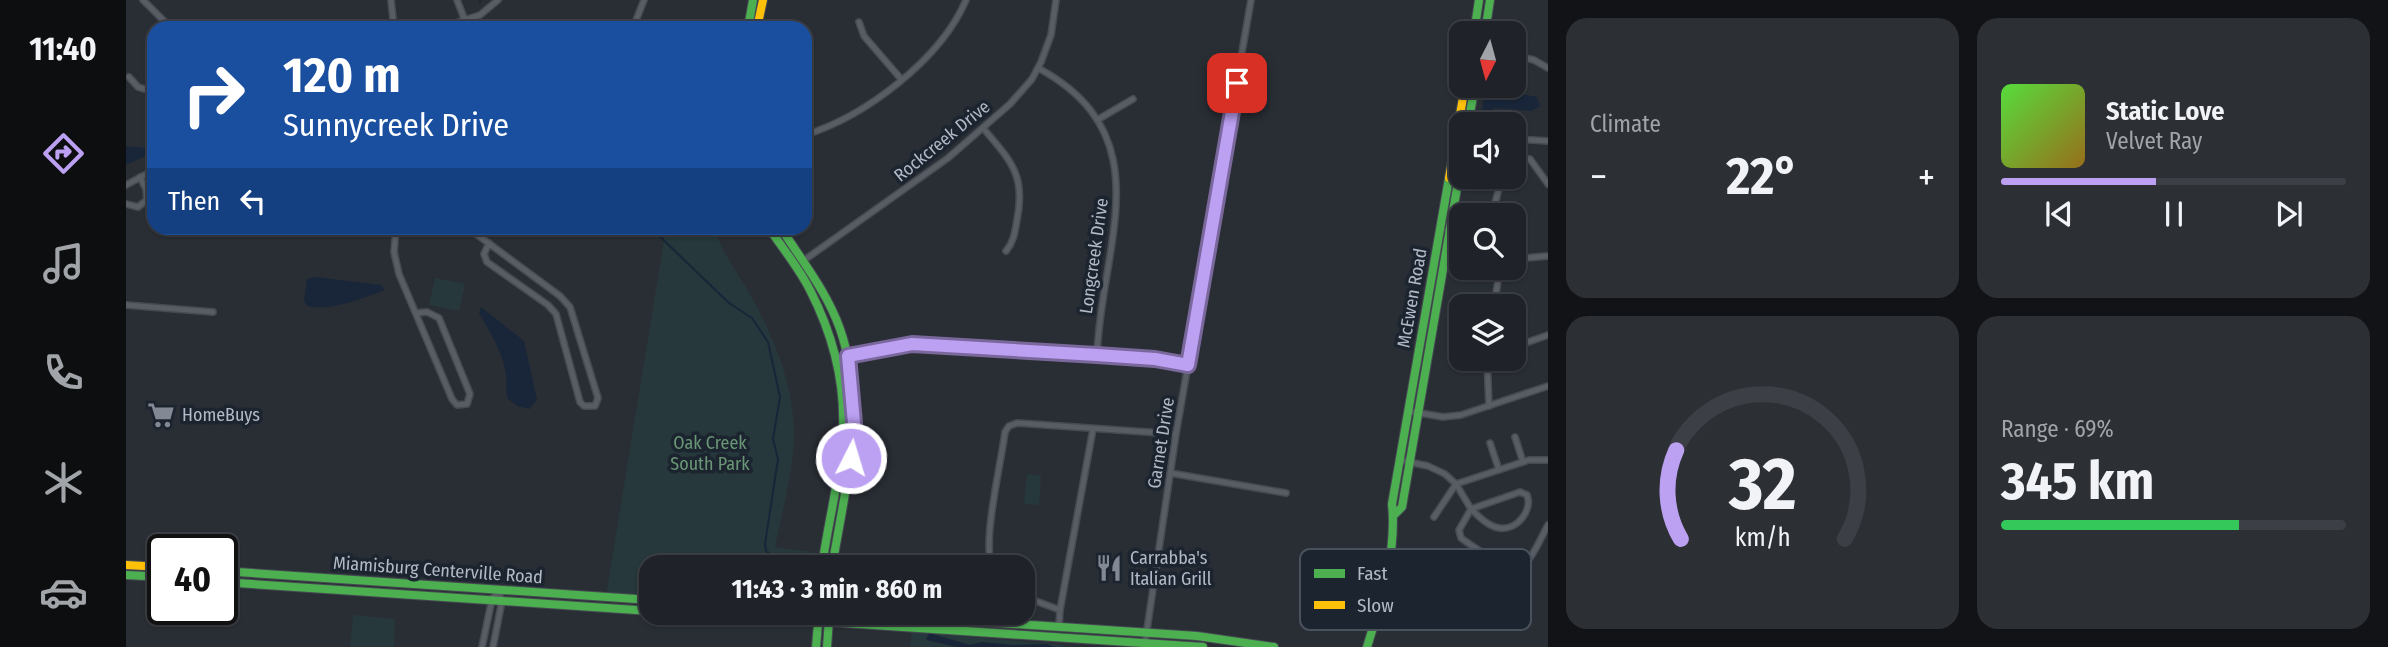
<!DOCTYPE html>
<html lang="en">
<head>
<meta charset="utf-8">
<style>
	:root { --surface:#1f2228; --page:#2c2f34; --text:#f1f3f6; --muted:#a1a4a8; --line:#3c3f45; --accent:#bca0f2 }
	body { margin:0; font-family:"Fira Sans Condensed",sans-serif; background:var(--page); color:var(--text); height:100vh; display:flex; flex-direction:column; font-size:26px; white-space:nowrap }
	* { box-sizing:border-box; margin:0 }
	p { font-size:23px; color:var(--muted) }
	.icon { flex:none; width:38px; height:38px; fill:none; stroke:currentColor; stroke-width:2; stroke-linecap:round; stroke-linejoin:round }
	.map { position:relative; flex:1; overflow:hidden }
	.sheet { display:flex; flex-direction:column; gap:18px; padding:18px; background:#111316; width:840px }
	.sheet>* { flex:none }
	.top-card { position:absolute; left:21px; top:21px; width:665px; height:214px; border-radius:21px; box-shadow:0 2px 5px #0004,0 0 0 2px var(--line); background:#1a4fa0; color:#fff; overflow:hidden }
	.needle { width:46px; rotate:186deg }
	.fabs { position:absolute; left:1323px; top:21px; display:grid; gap:14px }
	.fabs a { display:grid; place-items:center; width:77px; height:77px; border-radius:14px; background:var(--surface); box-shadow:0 2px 5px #0004,0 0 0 2px var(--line); font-size:35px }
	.speed { position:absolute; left:21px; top:534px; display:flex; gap:14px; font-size:35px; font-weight:700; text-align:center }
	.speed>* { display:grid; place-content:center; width:91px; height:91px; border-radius:50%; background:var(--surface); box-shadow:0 2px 5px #0004,0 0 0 2px var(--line); line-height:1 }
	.speed .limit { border:4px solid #111; border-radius:10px; background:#fff; color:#111 }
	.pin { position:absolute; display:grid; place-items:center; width:60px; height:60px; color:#fff; margin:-30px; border-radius:14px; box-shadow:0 4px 10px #0006 }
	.me { position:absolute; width:77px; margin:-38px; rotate:5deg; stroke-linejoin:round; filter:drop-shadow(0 0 5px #0008) }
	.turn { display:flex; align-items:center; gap:24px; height:147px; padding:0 21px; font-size:32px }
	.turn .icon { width:91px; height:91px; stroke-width:2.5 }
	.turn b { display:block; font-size:49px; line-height:60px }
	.then { display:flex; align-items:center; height:66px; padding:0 21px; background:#0003; gap:14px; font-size:26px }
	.big { font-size:52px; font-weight:700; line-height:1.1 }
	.sheet .card { flex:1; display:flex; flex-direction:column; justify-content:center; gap:10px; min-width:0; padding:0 24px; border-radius:21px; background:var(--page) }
	.sheet .dial { align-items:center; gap:0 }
	.dial svg { height:182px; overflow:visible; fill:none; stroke:var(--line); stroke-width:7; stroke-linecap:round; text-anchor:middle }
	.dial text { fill:var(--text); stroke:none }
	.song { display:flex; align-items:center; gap:21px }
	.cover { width:84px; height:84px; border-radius:10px; background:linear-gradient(135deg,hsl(110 70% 55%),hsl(40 70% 35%)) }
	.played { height:7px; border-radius:4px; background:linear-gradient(90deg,var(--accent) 45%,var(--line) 45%) }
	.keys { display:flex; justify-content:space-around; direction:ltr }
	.heat { display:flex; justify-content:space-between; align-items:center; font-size:38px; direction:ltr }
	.charge { height:10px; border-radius:5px; background:linear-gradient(90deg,#34c759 69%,var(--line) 0) }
	.sheet .tiles { flex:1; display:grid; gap:18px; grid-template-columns:repeat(2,1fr) }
	.trip { position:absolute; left:513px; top:555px; width:396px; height:70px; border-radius:21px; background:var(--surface); box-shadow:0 2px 5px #0004,0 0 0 2px var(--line); font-weight:700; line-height:70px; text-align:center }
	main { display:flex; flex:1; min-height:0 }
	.tab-bar { display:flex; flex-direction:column; width:126px; justify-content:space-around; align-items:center; background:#0c0e10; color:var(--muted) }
	.tab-bar .icon { width:49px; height:49px }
	.tab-bar .active { color:var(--accent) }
	.tab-bar b { font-size:32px; color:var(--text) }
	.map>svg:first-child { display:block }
	.green { fill:#26383b }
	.water { fill:#192539 }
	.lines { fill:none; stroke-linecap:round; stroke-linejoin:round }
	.stream { stroke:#192539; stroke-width:2 }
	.street-casing { stroke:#464a52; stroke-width:8 }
	.fast-casing { stroke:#464a52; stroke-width:10 }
	.slow-casing { stroke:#464a52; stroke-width:10 }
	.street { stroke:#585c63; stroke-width:5 }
	.fast { stroke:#4caf50; stroke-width:8 }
	.slow { stroke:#ffc107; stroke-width:8 }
	.route-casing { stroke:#7a689d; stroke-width:18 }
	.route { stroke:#bca0f2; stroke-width:12 }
	.labels { text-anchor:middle; stroke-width:7; stroke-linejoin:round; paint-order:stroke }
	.street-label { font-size:18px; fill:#b2bac7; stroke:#1c2430 }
	.poi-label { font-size:18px; fill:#b2bac7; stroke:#1c2430; text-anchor:start }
	.park-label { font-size:18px; fill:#6a9775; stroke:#1c2430 }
	.key { fill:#1c2430; stroke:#49515d; stroke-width:2 }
	.key-label { font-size:19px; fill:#b2bac7 }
</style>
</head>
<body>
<main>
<nav class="tab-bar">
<b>11:40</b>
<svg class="icon active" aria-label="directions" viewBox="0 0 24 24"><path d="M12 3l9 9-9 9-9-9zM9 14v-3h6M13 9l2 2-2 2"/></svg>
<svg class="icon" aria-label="music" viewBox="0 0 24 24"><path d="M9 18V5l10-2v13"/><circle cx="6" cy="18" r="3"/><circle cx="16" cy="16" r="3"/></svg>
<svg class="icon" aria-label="phone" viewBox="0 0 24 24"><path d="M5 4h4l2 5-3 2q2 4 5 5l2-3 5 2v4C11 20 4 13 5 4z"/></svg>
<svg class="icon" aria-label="climate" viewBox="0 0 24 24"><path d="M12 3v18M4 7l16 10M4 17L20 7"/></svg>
<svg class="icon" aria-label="car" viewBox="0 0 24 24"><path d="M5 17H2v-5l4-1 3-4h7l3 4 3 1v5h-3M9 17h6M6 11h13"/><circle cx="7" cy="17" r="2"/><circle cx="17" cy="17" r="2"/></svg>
</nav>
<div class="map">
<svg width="1422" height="647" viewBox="0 0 1422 647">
	<rect width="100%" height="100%" fill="#292e35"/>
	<g class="green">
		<path d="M540 228H588C597 256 618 281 631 307 652 348 668 389 668 435 668 470 656 512 649 547L698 554 696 567H525V600L480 596Z"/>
		<polygon points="309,278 339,284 333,311 303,305"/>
		<polygon points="901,474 915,476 913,505 898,504"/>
		<polygon points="227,615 269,619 268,647 224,647"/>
		<polygon points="786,632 938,645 937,647 784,647"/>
	</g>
	<g class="water">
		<path d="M1361 87 1411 97 1414 106 1405 111 1368 108 1365 116 1360 122C1354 110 1357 99 1361 87Z"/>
		<polygon points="0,146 28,149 28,152 0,165"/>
		<path d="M190 277 255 285 259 290C240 297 198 314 180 305L178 300 181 279Z"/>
		<path d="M355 307 398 341 411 400 403 409 392 406 382 399C379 391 381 385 380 376 379 356 363 330 353 313Z"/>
		<polygon points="803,633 844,645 856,642 887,645 920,644 929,647 831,647 800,640"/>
	</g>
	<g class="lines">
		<g class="stream">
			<polyline points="354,2 354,0"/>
			<polyline points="525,228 603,303 626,318 642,342 654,397 647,439 652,459 639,544 640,551 658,567"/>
		</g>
		<defs>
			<g id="street">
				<polyline points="17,0 45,28"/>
				<polyline points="265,0 268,28"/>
				<polyline points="331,0 342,28"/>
				<polyline points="733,22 738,36 775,79"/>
				<polyline points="314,28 354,15 372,0"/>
				<polyline points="507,28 518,0"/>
				<polyline points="1388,55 1408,60 1422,68"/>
				<path d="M912 68C1038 136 975 245 971 355"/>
				<polyline points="3,77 12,87 28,92"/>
				<polyline points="971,120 1007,99"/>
				<path d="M857 128C885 161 900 175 891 220 889 231 888 242 880 251"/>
				<path d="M679 135C740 116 815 59 840 0"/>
				<polyline points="1388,139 1422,141"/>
				<polyline points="1388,165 1396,159 1404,159 1422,184"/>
				<polyline points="0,185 28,170"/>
				<polyline points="0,204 12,207 21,200 20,189 14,177"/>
				<polyline points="1368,207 1380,210 1383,215"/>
				<polyline points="1366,215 1376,177"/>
				<polyline points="270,228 268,252 273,274 326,399 331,405 341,404 344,394 313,318 301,312 290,313"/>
				<polyline points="342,228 434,296 444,307 472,398 469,406 458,406 454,402 430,314 422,305 361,262 358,254 363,243"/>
				<polyline points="1321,230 1335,233"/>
				<polyline points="1388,259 1422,256"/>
				<polyline points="677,261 822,158 884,104 906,79 915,62 925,35 930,0"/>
				<polyline points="1319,263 1335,267"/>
				<polyline points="1340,268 1360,272"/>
				<polyline points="0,305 87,312"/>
				<polyline points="1368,306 1374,268"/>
				<polyline points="1388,347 1422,335"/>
				<polyline points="1361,359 1363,406"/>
				<path d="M711 360C778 336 843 347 913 352 962 355 1013 356 1062 365"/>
				<polyline points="1282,411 1317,417 1335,415 1422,386"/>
				<polyline points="1389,437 1397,462"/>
				<polyline points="1364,443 1373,470"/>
				<path d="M1274 460 1302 466 1319 474 1330 484 1345 509 1333 530 1335 538C1346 546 1387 576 1399 564 1409 554 1415 537 1422 525"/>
				<polyline points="1044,473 1160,493"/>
				<path d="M1394 492 1401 495C1407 510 1391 531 1373 528 1362 526 1353 517 1345 509Z"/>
				<polyline points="1308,517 1330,484 1403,460 1422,460"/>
				<path d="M866 567C856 541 875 464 879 432L883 426 891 423 1050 434"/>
				<polyline points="896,596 934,610"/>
				<polyline points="933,627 934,610 967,429"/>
				<polyline points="1019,643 1050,434 1125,0"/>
				<polyline points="356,647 366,599 374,590"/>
				<polyline points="367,647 375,606 374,590"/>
			</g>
			<g id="fast">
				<polyline points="622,28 627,0"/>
				<polyline points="1348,33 1353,0"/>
				<polyline points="1359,33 1364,0"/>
				<polyline points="1342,124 1349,86"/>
				<path d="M643 228C657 249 673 268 684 290 706 333 719 381 717 430 715 476 702 521 696 567"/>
				<path d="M655 228C676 261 701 292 714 329 741 406 719 490 706 567"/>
				<polyline points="1268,515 1276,507 1335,165"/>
				<polyline points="96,571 525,600"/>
				<polyline points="0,575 37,577"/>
				<polyline points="96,582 525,611"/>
				<polyline points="554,612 1077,647"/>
				<polyline points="706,612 1071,636 1148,647"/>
				<polyline points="690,647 693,612"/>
				<polyline points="701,647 703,619"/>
				<path d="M1241 647C1255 602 1271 552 1266 504L1323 178"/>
			</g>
			<g id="slow">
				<polyline points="631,28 637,0"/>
				<polyline points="1323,178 1339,86"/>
				<polyline points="0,565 37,567"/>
			</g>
		</defs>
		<use href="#street" class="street-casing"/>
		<use href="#fast" class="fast-casing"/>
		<use href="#slow" class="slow-casing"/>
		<use href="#street" class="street"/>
		<use href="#fast" class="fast"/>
		<use href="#slow" class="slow"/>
	</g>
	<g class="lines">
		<defs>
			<polyline id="route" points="725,458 728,423 722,356 786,344 971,355 1029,359 1062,365 1111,83"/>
		</defs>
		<use href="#route" class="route-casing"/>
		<use href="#route" class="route"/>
	</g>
	<defs>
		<symbol id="supermarket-bare" viewBox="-9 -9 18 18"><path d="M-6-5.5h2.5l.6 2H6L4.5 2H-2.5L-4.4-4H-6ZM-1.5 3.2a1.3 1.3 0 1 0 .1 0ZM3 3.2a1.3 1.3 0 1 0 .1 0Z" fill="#828994" stroke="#1c2430" stroke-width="2.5" paint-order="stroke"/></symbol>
		<symbol id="restaurant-bare" viewBox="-9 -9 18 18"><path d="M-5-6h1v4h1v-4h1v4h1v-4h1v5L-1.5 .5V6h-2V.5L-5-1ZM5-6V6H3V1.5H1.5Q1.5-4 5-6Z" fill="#828994" stroke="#1c2430" stroke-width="2.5" paint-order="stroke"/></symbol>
	</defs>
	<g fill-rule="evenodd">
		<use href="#supermarket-bare" x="16" y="396" width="38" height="38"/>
		<use href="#restaurant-bare" x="964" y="549" width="38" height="38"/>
	</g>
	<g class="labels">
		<g class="street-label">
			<text transform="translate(816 141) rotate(-39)" y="6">Rockcreek Drive</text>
			<text transform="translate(968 256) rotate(-82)" y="6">Longcreek Drive</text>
			<text transform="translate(1286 298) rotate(-80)" y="6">McEwen Road</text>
			<text transform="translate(1035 443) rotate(-81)" y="6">Garnet Drive</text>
			<text transform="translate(312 570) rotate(4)" y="6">Miamisburg Centerville Road</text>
		</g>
		<g class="poi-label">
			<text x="56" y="421">HomeBuys</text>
			<text x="1004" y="564">Carrabba's<tspan x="1004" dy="21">Italian Grill</tspan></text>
		</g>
		<g class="park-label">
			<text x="584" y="449">Oak Creek<tspan x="584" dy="21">South Park</tspan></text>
		</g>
	</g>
	<rect x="1174" y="549" width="231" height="81" rx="10" class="key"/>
	<rect x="1188" y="569" width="31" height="9" fill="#4caf50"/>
	<rect x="1188" y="601" width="31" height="8" fill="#ffc107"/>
	<g class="key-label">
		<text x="1231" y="580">Fast</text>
		<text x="1231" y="612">Slow</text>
	</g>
</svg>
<div class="fabs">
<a><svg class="needle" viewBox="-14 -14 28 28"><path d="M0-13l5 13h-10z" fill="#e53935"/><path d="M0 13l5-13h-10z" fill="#a1a4a8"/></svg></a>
<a><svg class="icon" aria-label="sound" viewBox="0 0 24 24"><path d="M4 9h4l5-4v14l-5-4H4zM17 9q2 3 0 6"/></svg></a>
<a><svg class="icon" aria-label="search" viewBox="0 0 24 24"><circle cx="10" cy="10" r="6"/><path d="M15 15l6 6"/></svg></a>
<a><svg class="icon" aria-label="layers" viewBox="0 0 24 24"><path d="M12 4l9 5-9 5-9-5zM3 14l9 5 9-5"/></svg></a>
</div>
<div class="speed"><div class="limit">40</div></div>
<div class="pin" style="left:1111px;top:83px;background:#d93025"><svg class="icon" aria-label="arrive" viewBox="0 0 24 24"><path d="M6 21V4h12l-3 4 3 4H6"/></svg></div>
<svg class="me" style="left:725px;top:458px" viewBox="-20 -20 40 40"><circle r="17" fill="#bca0f2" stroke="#fff" stroke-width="3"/><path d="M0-11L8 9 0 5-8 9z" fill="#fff"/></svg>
<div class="trip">11:43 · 3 min · 860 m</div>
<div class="top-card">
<div class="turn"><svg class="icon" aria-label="right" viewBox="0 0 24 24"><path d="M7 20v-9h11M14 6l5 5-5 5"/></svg><div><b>120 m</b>Sunnycreek Drive</div></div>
<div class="then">Then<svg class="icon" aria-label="left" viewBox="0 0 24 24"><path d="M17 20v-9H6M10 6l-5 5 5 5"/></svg></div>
</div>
</div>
<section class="sheet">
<div class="tiles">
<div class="card"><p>Climate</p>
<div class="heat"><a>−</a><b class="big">22°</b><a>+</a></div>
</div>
<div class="card">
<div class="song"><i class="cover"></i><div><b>Static Love</b><p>Velvet Ray</p></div></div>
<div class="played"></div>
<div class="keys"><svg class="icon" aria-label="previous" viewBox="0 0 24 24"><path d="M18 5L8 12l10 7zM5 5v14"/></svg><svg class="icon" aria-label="pause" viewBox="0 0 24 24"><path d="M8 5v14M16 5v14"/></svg><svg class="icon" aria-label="next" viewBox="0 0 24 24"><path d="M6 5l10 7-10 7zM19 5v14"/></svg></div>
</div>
<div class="card dial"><svg viewBox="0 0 100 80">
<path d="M14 69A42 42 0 1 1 86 69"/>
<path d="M14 69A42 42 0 0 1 12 30" stroke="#bca0f2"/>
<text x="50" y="56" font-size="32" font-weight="700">32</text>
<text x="50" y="72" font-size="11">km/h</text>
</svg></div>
<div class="card"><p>Range · 69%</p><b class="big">345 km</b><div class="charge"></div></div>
</div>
</section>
</main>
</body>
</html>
